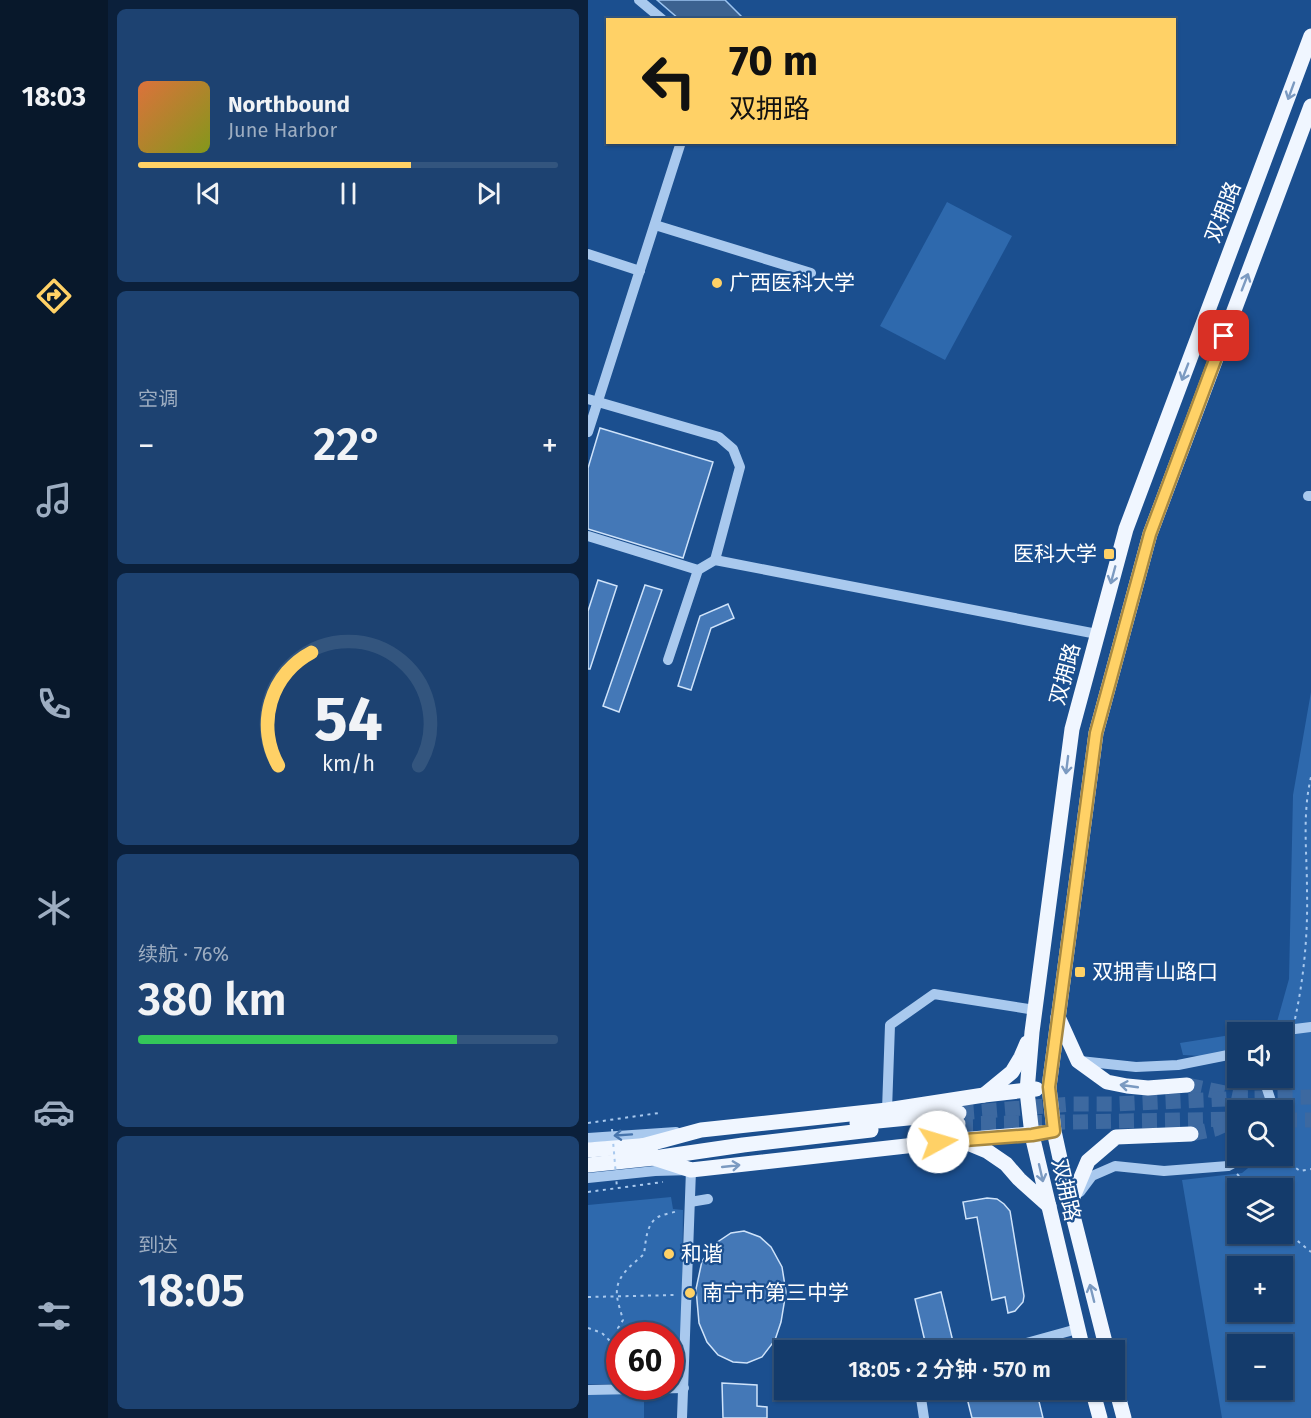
<!DOCTYPE html>
<html lang="zh">
<head>
<meta charset="utf-8">
<style>
	:root { --surface:#143b6b; --page:#1d4271; --text:#f1f3f6; --muted:#9dadc1; --line:#33557e; --accent:#ffd166 }
	body { margin:0; font-family:"Fira Sans","Noto Sans SC",sans-serif; background:var(--page); color:var(--text); height:100vh; display:flex; flex-direction:column; font-size:22px; white-space:nowrap }
	* { box-sizing:border-box; margin:0 }
	p { font-size:20px; color:var(--muted) }
	.icon { flex:none; width:33px; height:33px; fill:none; stroke:currentColor; stroke-width:2; stroke-linecap:round; stroke-linejoin:round }
	.map { position:relative; flex:1; overflow:hidden }
	.sheet { display:flex; flex-direction:column; gap:9px; padding:9px; background:#0b203b; width:480px }
	.sheet>* { flex:none }
	.banner { position:absolute; left:18px; top:18px; width:570px; height:126px; border-radius:0px; box-shadow:0 2px 4px #0004,0 0 0 2px var(--line); background:#ffd166; color:#111; overflow:hidden }
	.fabs { position:absolute; left:639px; top:1022px; display:grid; gap:12px }
	.fabs a { display:grid; place-items:center; width:66px; height:66px; border-radius:0px; background:var(--surface); box-shadow:0 2px 4px #0004,0 0 0 2px var(--line); font-size:30px }
	.speed { position:absolute; left:18px; top:1322px; display:flex; gap:12px; font-size:30px; font-weight:700; text-align:center }
	.speed>* { display:grid; place-content:center; width:78px; height:78px; border-radius:50%; background:var(--surface); box-shadow:0 2px 4px #0004,0 0 0 2px var(--line); line-height:1 }
	.speed .limit { border:9px solid #d22; background:#fff; color:#111 }
	.pin { position:absolute; display:grid; place-items:center; width:51px; height:51px; color:#fff; margin:-26px; border-radius:12px; box-shadow:0 3px 9px #0006 }
	.me { position:absolute; width:66px; margin:-33px; rotate:84deg; stroke-linejoin:round; filter:drop-shadow(0 0 4px #0008) }
	.turn { display:flex; align-items:center; gap:21px; height:126px; padding:0 24px; font-size:27px }
	.turn .icon { width:78px; height:78px; stroke-width:2.5 }
	.turn b { display:block; font-size:42px; line-height:51px }
	.big { font-size:45px; font-weight:600; line-height:1.1 }
	.sheet .card { flex:1; display:flex; flex-direction:column; justify-content:center; gap:9px; min-width:0; padding:0 21px; border-radius:9px; background:var(--page) }
	.sheet .dial { align-items:center; gap:0 }
	.dial svg { height:156px; overflow:visible; fill:none; stroke:var(--line); stroke-width:7; stroke-linecap:round; text-anchor:middle }
	.dial text { fill:var(--text); stroke:none }
	.song { display:flex; align-items:center; gap:18px }
	.cover { width:72px; height:72px; border-radius:9px; background:linear-gradient(135deg,hsl(20 70% 55%),hsl(70 70% 35%)) }
	.played { height:6px; border-radius:3px; background:linear-gradient(90deg,var(--accent) 65%,var(--line) 65%) }
	.keys { display:flex; justify-content:space-around; direction:ltr }
	.heat { display:flex; justify-content:space-between; align-items:center; font-size:33px; direction:ltr }
	.charge { height:9px; border-radius:4px; background:linear-gradient(90deg,#34c759 76%,var(--line) 0) }
	.trip { position:absolute; left:186px; top:1340px; width:351px; height:60px; border-radius:0px; background:var(--surface); box-shadow:0 2px 4px #0004,0 0 0 2px var(--line); font-weight:600; line-height:60px; text-align:center }
	main { display:flex; flex:1; min-height:0 }
	.tab-bar { display:flex; flex-direction:column; width:108px; justify-content:space-around; align-items:center; background:#08182b; color:var(--muted) }
	.tab-bar .icon { width:42px; height:42px }
	.tab-bar .selected { color:var(--accent) }
	.tab-bar b { font-size:27px; color:var(--text) }
	.map>svg:first-child { display:block }
	.green { fill:#2e69ad; fill-rule:evenodd }
	.water { fill:#3c6290; stroke:#9cc4f0; stroke-width:1.5 }
	.building { fill:#4478b7; stroke:#cfe3fa; stroke-width:1.5 }
	.lines { fill:none; stroke-linecap:round; stroke-linejoin:round }
	.major-tunnel { stroke:#3d69a0; stroke-width:15; stroke-dasharray:15 8; stroke-linecap:butt }
	.path { stroke:#a9c9ee; stroke-width:2; stroke-dasharray:3 4.5; stroke-linecap:butt }
	.minor { stroke:#a9c9ee; stroke-width:10 }
	.major { stroke:#f0f6ff; stroke-width:15 }
	.path-bridge { stroke:#a9c9ee; stroke-width:2; stroke-dasharray:3 4.5; stroke-linecap:butt }
	.oneway { stroke:#7b9ac1 }
	.oneway2 { stroke:#4674ac }
	.route-casing { stroke:#a68842; stroke-width:15 }
	.route { stroke:#ffd166; stroke-width:10 }
	.poi-dot { fill:#ffd166; stroke:#1b4f8f; stroke-width:2 }
	.labels { text-anchor:middle; stroke-width:4.5; stroke-linejoin:round; paint-order:stroke }
	.street-label { font-size:21px; fill:#fff; stroke:#1b4f8f }
	.poi-label { font-size:21px; fill:#fff; stroke:#1b4f8f; text-anchor:start }
</style>
</head>
<body>
<main>
<nav class="tab-bar">
<b>18:03</b>
<svg class="icon selected" aria-label="directions" viewBox="0 0 24 24"><path d="M12 3l9 9-9 9-9-9zM9 14v-3h6M13 9l2 2-2 2"/></svg>
<svg class="icon" aria-label="music" viewBox="0 0 24 24"><path d="M9 18V5l10-2v13"/><circle cx="6" cy="18" r="3"/><circle cx="16" cy="16" r="3"/></svg>
<svg class="icon" aria-label="phone" viewBox="0 0 24 24"><path d="M5 4h4l2 5-3 2q2 4 5 5l2-3 5 2v4C11 20 4 13 5 4z"/></svg>
<svg class="icon" aria-label="climate" viewBox="0 0 24 24"><path d="M12 3v18M4 7l16 10M4 17L20 7"/></svg>
<svg class="icon" aria-label="car" viewBox="0 0 24 24"><path d="M5 17H2v-5l4-1 3-4h7l3 4 3 1v5h-3M9 17h6M6 11h13"/><circle cx="7" cy="17" r="2"/><circle cx="17" cy="17" r="2"/></svg>
<svg class="icon" aria-label="filters" viewBox="0 0 24 24"><path d="M4 7h16M4 17h16"/><circle cx="9" cy="7" r="2"/><circle cx="15" cy="17" r="2"/></svg>
</nav>
<section class="sheet">
<div class="card">
<div class="song"><i class="cover"></i><div><b>Northbound</b><p>June Harbor</p></div></div>
<div class="played"></div>
<div class="keys"><svg class="icon" aria-label="previous" viewBox="0 0 24 24"><path d="M18 5L8 12l10 7zM5 5v14"/></svg><svg class="icon" aria-label="pause" viewBox="0 0 24 24"><path d="M8 5v14M16 5v14"/></svg><svg class="icon" aria-label="next" viewBox="0 0 24 24"><path d="M6 5l10 7-10 7zM19 5v14"/></svg></div>
</div>
<div class="card"><p>空调</p>
<div class="heat"><a>−</a><b class="big">22°</b><a>+</a></div>
</div>
<div class="card dial"><svg viewBox="0 0 100 80">
<path d="M14 69A42 42 0 1 1 86 69"/>
<path d="M14 69A42 42 0 0 1 31 11" stroke="#ffd166"/>
<text x="50" y="56" font-size="32" font-weight="700">54</text>
<text x="50" y="72" font-size="11">km/h</text>
</svg></div>
<div class="card"><p>续航 · 76%</p><b class="big">380 km</b><div class="charge"></div></div>
<div class="card"><p>到达</p><b class="big">18:05</b></div>
</section>
<div class="map">
<svg width="723" height="1418" viewBox="0 0 723 1418">
	<rect width="100%" height="100%" fill="#1b4f8f"/>
	<g class="green">
		<polygon points="359,202 424,236 357,360 292,326"/>
		<path d="M723 692V1418H634L594 1180 654 1173 676 1155H694V1110H693L694 1096 684 1077H694V1032H665L687 1029 701 979 705 795ZM650 1188H694V1233H650ZM650 1266H694V1311H650ZM650 1344H694V1389H650Z"/>
		<polygon points="649,1034 649,1058 595,1055 592,1043"/>
		<polygon points="83,1197 85,1209 95,1210 93,1370 89,1380 83,1383 82,1335 32,1335 31,1384 0,1384 0,1205"/>
		<polygon points="56,1389 56,1418 0,1418 0,1390"/>
	</g>
	<polygon class="water" points="69,0 137,0 156,19 91,19"/>
	<g class="building">
		<polygon points="12,428 125,462 95,558 0,529 0,468"/>
		<polygon points="10,580 29,586 2,669 0,669 0,611"/>
		<polygon points="57,585 74,590 31,712 15,706"/>
		<polygon points="140,604 146,618 123,628 103,690 90,686 112,616"/>
		<polygon points="399,1198 409,1199 416,1204 422,1211 436,1296 435,1302 427,1311 420,1313 417,1297 404,1300 389,1217 378,1219 375,1202"/>
		<polygon points="156,1231 172,1237 183,1247 194,1267 198,1292 193,1322 187,1340 174,1357 159,1363 145,1362 130,1355 119,1342 111,1323 108,1289 114,1261 128,1243 143,1233"/>
		<polygon points="353,1292 367,1350 339,1350 327,1299"/>
		<polygon points="134,1383 169,1385 169,1406 179,1407 179,1418 135,1418"/>
		<polygon points="398,1389 448,1389 455,1418 384,1418 378,1394"/>
	</g>
	<g class="lines">
		<g class="major-tunnel">
			<polyline points="599,1085 660,1098 723,1097"/>
			<polyline points="371,1113 484,1104 525,1104 660,1098"/>
			<polyline points="694,1120 723,1120"/>
			<polyline points="370,1124 650,1119"/>
			<polyline points="603,1134 627,1129 640,1123"/>
		</g>
		<g class="path">
			<path d="M707 1019C716 977 720 934 719 891 719 852 714 815 723 777"/>
			<polyline points="0,1123 71,1113"/>
			<polyline points="690,1155 712,1171 723,1169"/>
			<polyline points="649,1174 663,1188"/>
			<polyline points="0,1192 75,1182"/>
			<polyline points="694,1225 706,1238 723,1252"/>
			<polyline points="0,1297 87,1295"/>
			<polyline points="0,1328 14,1333 26,1345 32,1340"/>
			<path d="M34 1335 30 1328 35 1320C33 1312 30 1304 29 1296 27 1276 43 1266 56 1254 58 1241 58 1224 70 1217 76 1214 84 1213 90 1211"/>
			<polyline points="26,1345 32,1354"/>
		</g>
		<g class="minor">
			<polyline points="51,0 75,20"/>
			<polyline points="67,225 223,273"/>
			<polyline points="0,254 52,271"/>
			<polyline points="0,399 131,437 145,449 152,467 127,560"/>
			<polyline points="0,432 93,142"/>
			<polyline points="720,496 723,496"/>
			<polyline points="0,536 110,570 127,560 509,634"/>
			<polyline points="80,660 110,570"/>
			<polyline points="694,1032 699,1030 723,1027"/>
			<polyline points="492,1061 548,1067 590,1065 650,1053"/>
			<polyline points="675,1077 685,1107 684,1110"/>
			<polyline points="299,1110 302,1025 346,994 447,1010"/>
			<polyline points="0,1138 88,1132"/>
			<polyline points="0,1178 67,1171 103,1170 94,1418"/>
			<polyline points="492,1192 504,1176 527,1166 576,1171 640,1166 660,1155"/>
			<polyline points="102,1202 120,1199"/>
			<polyline points="413,1350 489,1329"/>
			<polyline points="333,1389 333,1398 336,1418"/>
			<polyline points="0,1390 96,1388"/>
		</g>
		<g class="major">
			<polyline points="470,1017 490,1061 519,1082 539,1086 560,1088 599,1085"/>
			<polyline points="396,1095 424,1072 433,1057 439,1043"/>
			<polyline points="269,1123 371,1113"/>
			<polyline points="331,1127 370,1124"/>
			<polyline points="375,1141 399,1151 418,1164 431,1179 461,1206"/>
			<polyline points="54,1146 113,1130 299,1110 396,1095 448,1089"/>
			<polyline points="0,1150 64,1145"/>
			<polyline points="66,1158 103,1170 372,1140 454,1133"/>
			<polyline points="0,1165 66,1158 155,1145 283,1130"/>
			<polyline points="482,1204 500,1161 528,1137 603,1134"/>
			<polyline points="495,1350 444,1135 439,1091 444,1032 484,729 538,529 723,36"/>
			<polyline points="519,1350 482,1204 466,1131 461,1087 508,733 562,534 723,106"/>
			<polyline points="526,1381 536,1418"/>
			<polyline points="504,1389 512,1418"/>
		</g>
		<polyline class="path-bridge" points="24,1129 29,1188"/>
	</g>
	<defs><path id="oneway-shaft" d="M-6 0H5M1.5-3L5.5 0L1.5 3" fill="none" stroke-width="1.6" stroke-linecap="round" stroke-linejoin="round" transform="scale(1.5)"/></defs>
	<g class="oneway">
		<use href="#oneway-shaft" transform="translate(703 91) rotate(110)"/>
		<use href="#oneway-shaft" transform="translate(657 282) rotate(-69)"/>
		<use href="#oneway-shaft" transform="translate(597 372) rotate(111)"/>
		<use href="#oneway-shaft" transform="translate(525 575) rotate(105)"/>
		<use href="#oneway-shaft" transform="translate(479 765) rotate(97)"/>
		<use href="#oneway-shaft" transform="translate(541 1086) rotate(-172)"/>
		<use href="#oneway-shaft" transform="translate(143 1166) rotate(-6)"/>
		<use href="#oneway-shaft" transform="translate(453 1173) rotate(77)"/>
		<use href="#oneway-shaft" transform="translate(504 1293) rotate(-104)"/>
	</g>
	<use class="oneway2" href="#oneway-shaft" transform="translate(35 1135) rotate(176)"/>
	<g class="lines">
		<defs>
			<polyline id="route" points="350,1142 444,1135 466,1131 461,1087 508,733 562,534 636,336"/>
		</defs>
		<use href="#route" class="route-casing"/>
		<use href="#route" class="route"/>
	</g>
	<g class="poi-dot">
		<circle cx="129" cy="283" r="6"/>
		<rect x="515" y="548" width="12" height="12" rx="3"/>
		<rect x="486" y="966" width="12" height="12" rx="3"/>
		<circle cx="81" cy="1254" r="6"/>
		<circle cx="102" cy="1293" r="6"/>
	</g>
	<g class="labels">
		<g class="street-label">
			<text transform="translate(635 212) rotate(-69)" y="7">双拥路</text>
			<text transform="translate(477 674) rotate(-75)" y="7">双拥路</text>
			<text transform="translate(478 1190) rotate(77)" y="7">双拥路</text>
		</g>
		<g class="poi-label">
			<text x="141" y="290">广西医科大学</text>
			<text x="509" y="561" text-anchor="end">医科大学</text>
			<text x="504" y="979">双拥青山路口</text>
			<text x="93" y="1261">和谐</text>
			<text x="114" y="1300">南宁市第三中学</text>
		</g>
	</g>
</svg>
<div class="fabs">
<a><svg class="icon" aria-label="sound" viewBox="0 0 24 24"><path d="M4 9h4l5-4v14l-5-4H4zM17 9q2 3 0 6"/></svg></a>
<a><svg class="icon" aria-label="search" viewBox="0 0 24 24"><circle cx="10" cy="10" r="6"/><path d="M15 15l6 6"/></svg></a>
<a><svg class="icon" aria-label="layers" viewBox="0 0 24 24"><path d="M12 4l9 5-9 5-9-5zM3 14l9 5 9-5"/></svg></a>
<a>+</a>
<a>−</a>
</div>
<div class="speed"><div class="limit">60</div></div>
<div class="pin" style="left:636px;top:336px;background:#d93025"><svg class="icon" aria-label="arrive" viewBox="0 0 24 24"><path d="M6 21V4h12l-3 4 3 4H6"/></svg></div>
<svg class="me" style="left:350px;top:1142px" viewBox="-20 -20 40 40"><circle r="19" fill="#fff"/><path d="M0-13L10 11 0 6-10 11z" fill="#ffd166"/></svg>
<div class="trip">18:05 · 2 分钟 · 570 m</div>
<div class="banner">
<div class="turn"><svg class="icon" aria-label="left" viewBox="0 0 24 24"><path d="M17 20v-9H6M10 6l-5 5 5 5"/></svg><div><b>70 m</b>双拥路</div></div>
</div>
</div>
</main>
</body>
</html>
